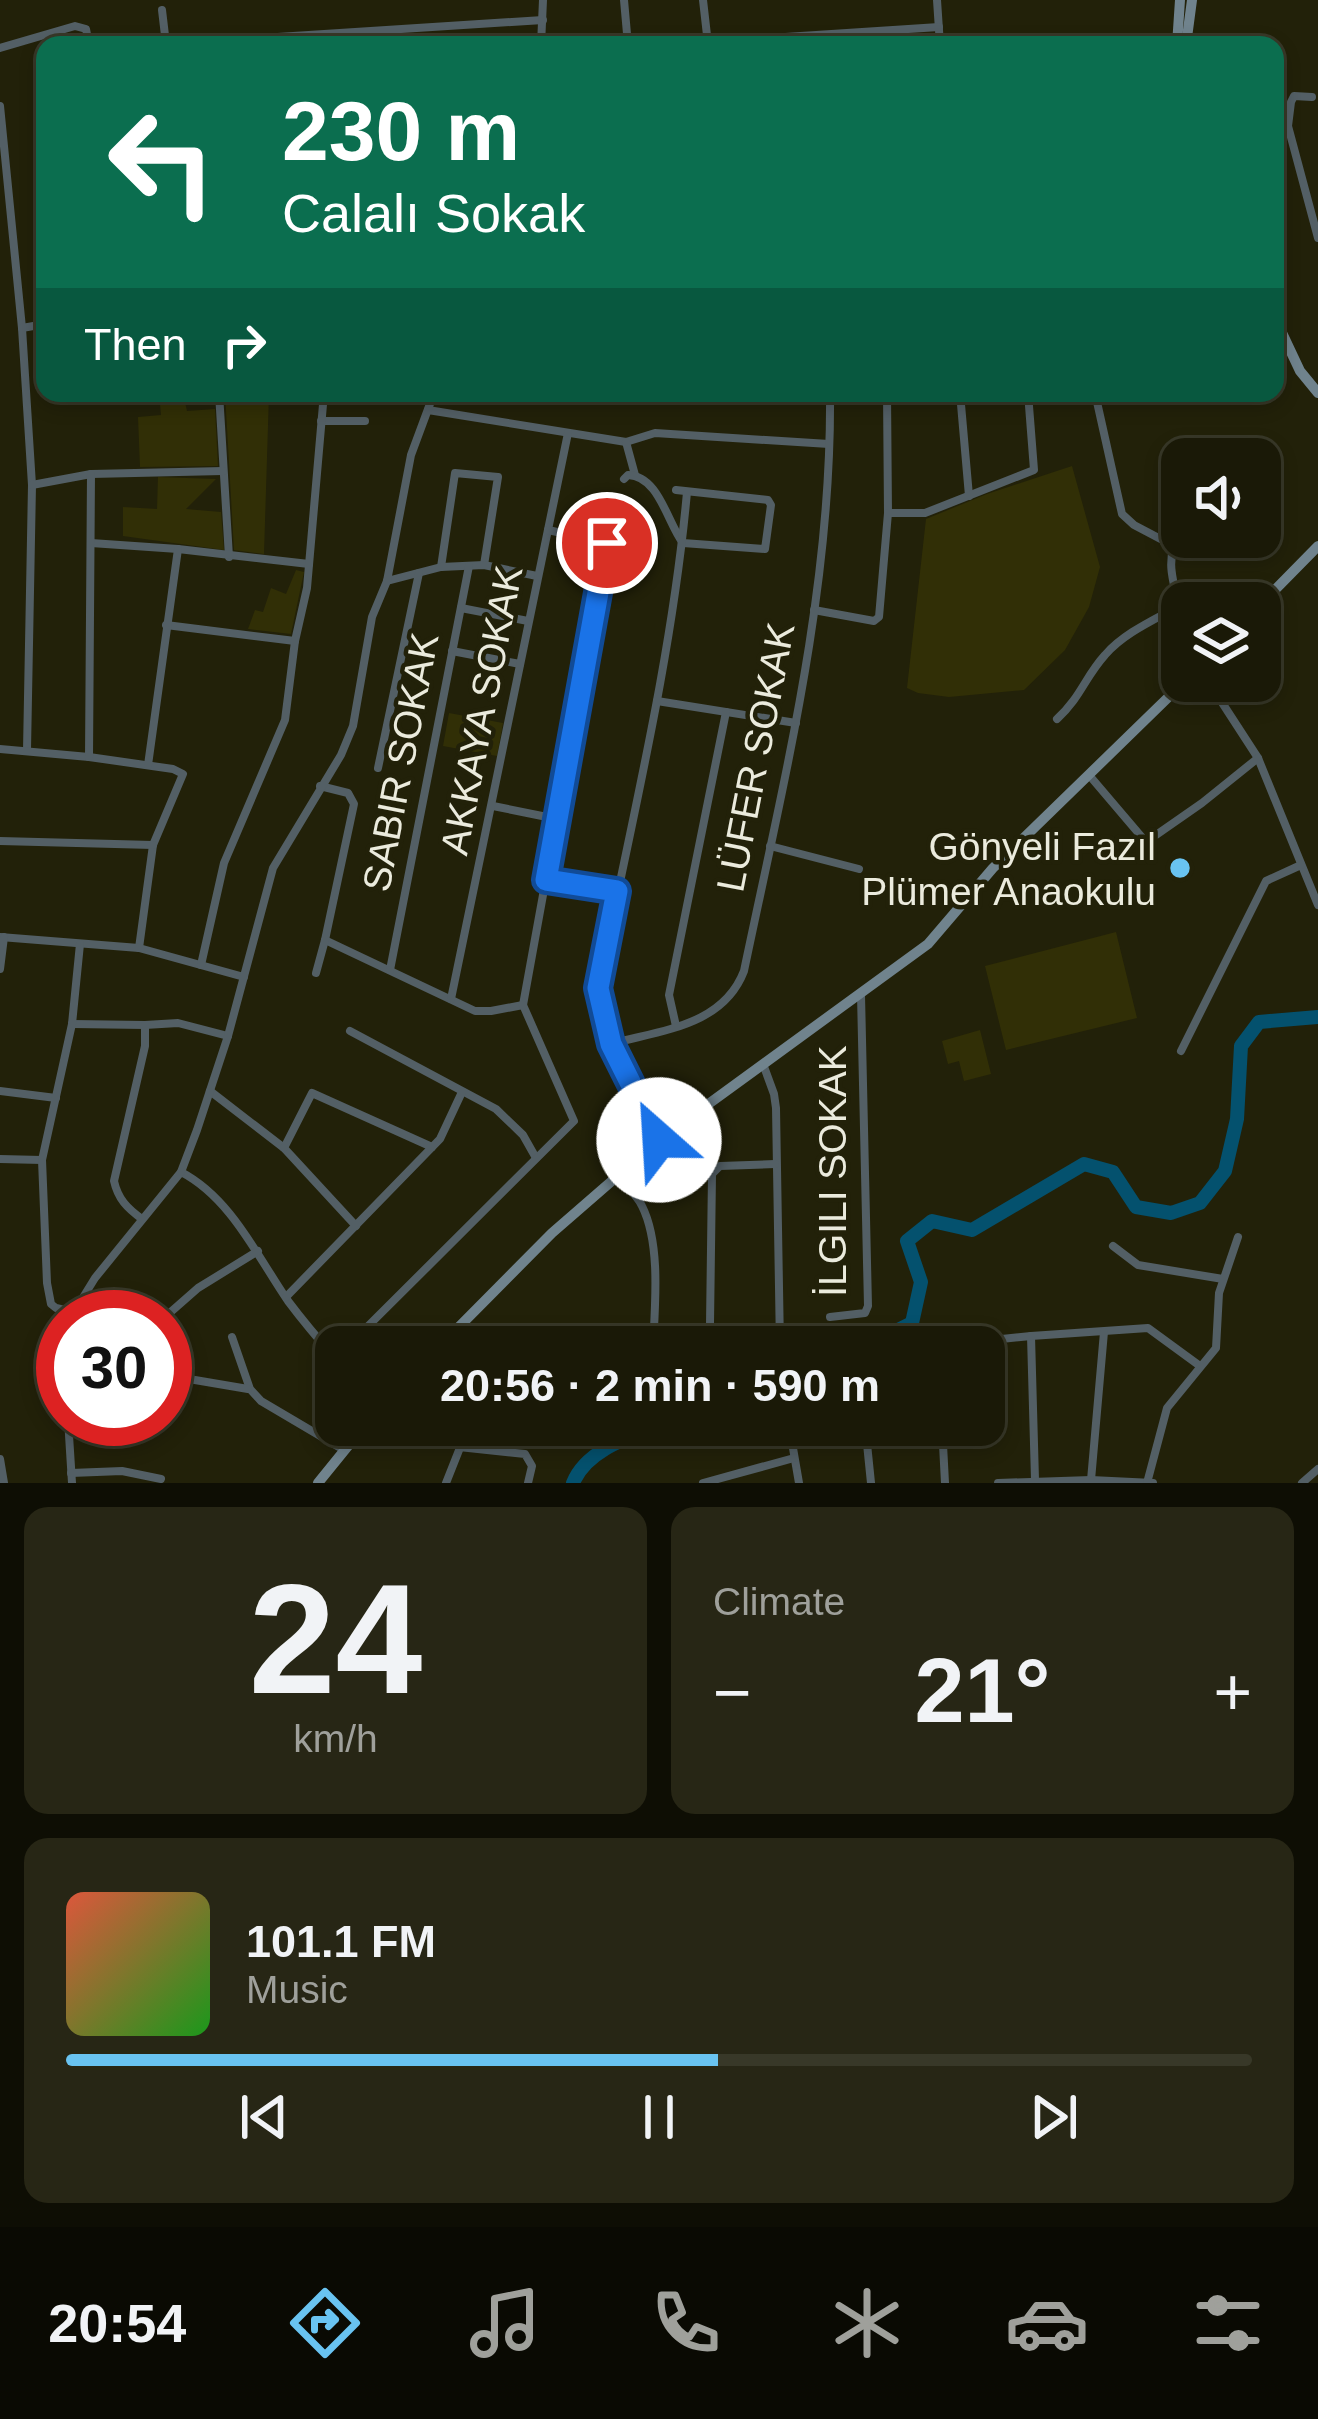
<!DOCTYPE html>
<html lang="en">
<head>
<meta charset="utf-8">
<style>
	:root { --surface:#1a1907; --page:#272615; --text:#f1f3f6; --muted:#9fa09b; --line:#383828; --accent:#69c3f1 }
	body { margin:0; font-family:Arial,sans-serif; background:var(--page); color:var(--text); height:100vh; display:flex; flex-direction:column; font-size:45px; white-space:nowrap }
	* { box-sizing:border-box; margin:0 }
	p { font-size:39px; color:var(--muted) }
	.icon { flex:none; width:66px; height:66px; fill:none; stroke:currentColor; stroke-width:2; stroke-linecap:round; stroke-linejoin:round }
	.map { position:relative; height:1483px; overflow:hidden }
	.side { display:flex; flex-direction:column; gap:24px; padding:24px; background:#0e0e04; flex:1 }
	.side>* { flex:none }
	.banner { position:absolute; left:36px; top:36px; width:1248px; height:366px; border-radius:24px; box-shadow:0 6px 18px #0003,0 0 0 3px var(--line); background:#0b6e4f; color:#fff; overflow:hidden }
	.controls { position:absolute; left:1161px; top:438px; display:grid; gap:24px }
	.controls a { display:grid; place-items:center; width:120px; height:120px; border-radius:24px; background:var(--surface); box-shadow:0 6px 18px #0003,0 0 0 3px var(--line); font-size:60px }
	.speed { position:absolute; left:36px; top:1290px; display:flex; gap:24px; font-size:60px; font-weight:700; text-align:center }
	.speed>* { display:grid; place-content:center; width:156px; height:156px; border-radius:50%; background:var(--surface); box-shadow:0 6px 18px #0003,0 0 0 3px var(--line); line-height:1 }
	.speed .limit { border:18px solid #d22; background:#fff; color:#111 }
	.pin { position:absolute; display:grid; place-items:center; width:102px; height:102px; color:#fff; margin:-51px; border:6px solid #fff; border-radius:50%; box-shadow:0 3px 12px #0007 }
	.me { position:absolute; width:132px; margin:-66px; rotate:334deg; stroke-linejoin:round; filter:drop-shadow(0 0 9px #0008) }
	.turn { display:flex; align-items:center; gap:42px; height:252px; padding:0 48px; font-size:54px }
	.turn .icon { width:156px; height:156px; stroke-width:2.5 }
	.turn b { display:block; font-size:84px; line-height:102px }
	.then { display:flex; align-items:center; height:114px; padding:0 48px; background:#0003; gap:24px; font-size:45px }
	.big { font-size:90px; font-weight:700; line-height:1.1 }
	.side .widget { flex:1; display:flex; flex-direction:column; justify-content:center; gap:18px; min-width:0; padding:0 42px; border-radius:24px; background:var(--page) }
	.side .dial { align-items:center; gap:0 }
	.dial b { font-size:156px; line-height:1 }
	.song { display:flex; align-items:center; gap:36px }
	.cover { width:144px; height:144px; border-radius:18px; background:linear-gradient(135deg,hsl(10 70% 55%),hsl(120 70% 35%)) }
	.played { height:12px; border-radius:6px; background:linear-gradient(90deg,var(--accent) 55%,var(--line) 55%) }
	.keys { display:flex; justify-content:space-around; direction:ltr }
	.heat { display:flex; justify-content:space-between; align-items:center; font-size:66px; direction:ltr }
	.side .tiles { flex:1; display:grid; gap:24px; grid-template-columns:1fr 1fr }
	.widget:last-child { grid-column:span 2 }
	.trip { position:absolute; left:315px; top:1326px; width:690px; height:120px; border-radius:24px; background:var(--surface); box-shadow:0 6px 18px #0003,0 0 0 3px var(--line); font-weight:700; line-height:120px; text-align:center }
	.dock { display:flex; height:192px; justify-content:space-around; align-items:center; background:#0a0a03; color:var(--muted) }
	.dock .icon { width:84px; height:84px }
	.dock .current { color:var(--accent) }
	.dock b { font-size:54px; color:var(--text) }
	.map>svg:first-child { display:block }
	.green { fill:#312f06 }
	.lines { fill:none; stroke-linecap:round; stroke-linejoin:round }
	.river { stroke:#04516e; stroke-width:14 }
	.minor { stroke:#535f65; stroke-width:8 }
	.secondary { stroke:#70838d; stroke-width:10 }
	.route-casing { stroke:#114b97; stroke-width:30 }
	.route { stroke:#1a73e8; stroke-width:21 }
	.poi-dot { fill:#69c3f1; stroke:#222109; stroke-width:4.5 }
	.labels { text-anchor:middle; stroke-width:9; stroke-linejoin:round; paint-order:stroke }
	.street-label { font-size:39px; fill:#ebebdd; stroke:#222109 }
	.poi-label { font-size:39px; fill:#ebebdd; stroke:#222109; text-anchor:end }
</style>
</head>
<body>
<div class="map">
<svg width="1318" height="1483" viewBox="0 0 1318 1483">
	<rect width="100%" height="100%" fill="#222109"/>
	<g class="green">
		<polygon points="159,393 183,393 187,411 215,409 218,466 140,467 138,417 161,415"/>
		<polygon points="225,393 269,393 264,554 234,550"/>
		<polygon points="1072,466 1100,567 1089,607 1065,650 1024,690 949,697 918,693 907,688 926,519 987,494"/>
		<polygon points="158,477 216,479 186,509 221,512 224,550 123,536 123,507 157,509"/>
		<polygon points="296,570 304,572 291,634 248,629 255,610 263,612 271,588 286,594"/>
		<polygon points="449,713 503,723 497,756 443,746"/>
		<polygon points="1116,932 1137,1018 1006,1050 985,966"/>
		<polygon points="980,1030 991,1074 964,1081 959,1061 948,1064 942,1041"/>
	</g>
	<g class="lines">
		<g class="river">
			<polyline points="855,1347 884,1337 912,1323 921,1282 907,1241 932,1221 972,1230 1084,1164 1113,1172 1136,1207 1171,1213 1200,1203 1225,1171 1237,1119 1241,1046 1259,1022 1318,1017"/>
			<path d="M573 1483C586 1450 629 1437 660 1425"/>
		</g>
		<g class="minor">
			<polyline points="624,0 628,45"/>
			<polyline points="703,0 708,44"/>
			<polyline points="937,0 940,45"/>
			<polyline points="162,10 166,44"/>
			<polyline points="708,42 939,27"/>
			<polyline points="166,44 543,20"/>
			<polyline points="541,45 543,0"/>
			<polyline points="0,48 75,26 86,29 89,45"/>
			<polyline points="1312,97 1294,96 1291,102 1288,126 1318,238"/>
			<polyline points="0,106 22,328 32,485 27,750"/>
			<polyline points="22,328 45,324"/>
			<polyline points="219,393 229,557"/>
			<polyline points="887,393 888,513"/>
			<polyline points="960,393 969,496"/>
			<polyline points="1095,393 1122,514 1134,525 1172,545"/>
			<polyline points="428,410 626,442 655,433 829,444"/>
			<polyline points="321,421 365,421"/>
			<polyline points="626,442 635,475"/>
			<path d="M624 479 628 475C659 476 667 522 683 543L765 549 771 505 768 500 676 490"/>
			<polyline points="32,485 91,474 223,471"/>
			<path d="M1182 526C1163 561 1173 580 1182 617"/>
			<polyline points="1235,537 1244,553"/>
			<polyline points="91,543 178,549 309,564"/>
			<polyline points="441,567 455,473 498,477 484,565"/>
			<polyline points="387,581 441,567 484,565 537,576"/>
			<polyline points="461,608 528,621"/>
			<polyline points="814,610 874,621 879,617 888,513 925,513 1034,470 1028,393"/>
			<polyline points="166,625 295,641"/>
			<polyline points="452,651 520,664"/>
			<polyline points="1208,681 1258,758 1318,905"/>
			<polyline points="657,701 796,723"/>
			<path d="M1057 719C1081 697 1085 677 1105 655 1124 633 1154 620 1179 606"/>
			<polyline points="0,749 89,757 173,769 183,774 153,845 139,948"/>
			<polyline points="89,757 91,474"/>
			<polyline points="148,765 178,549"/>
			<polyline points="378,768 419,573"/>
			<polyline points="1089,775 1146,842 1202,803 1258,758"/>
			<polyline points="493,806 557,819"/>
			<polyline points="0,841 153,845"/>
			<polyline points="770,846 859,869"/>
			<polyline points="546,880 617,891"/>
			<polyline points="0,937 139,948 244,977"/>
			<polyline points="325,940 475,1011 491,1011 523,1005"/>
			<polyline points="201,965 224,863 285,720 295,641 307,588 324,393"/>
			<polyline points="0,969 4,937"/>
			<polyline points="390,970 469,566"/>
			<polyline points="316,973 325,940 354,804 348,793 320,786"/>
			<polyline points="451,999 568,433"/>
			<polyline points="523,1005 607,543 548,530"/>
			<polyline points="72,1024 145,1025 178,1023 228,1036"/>
			<polyline points="676,1026 669,995 726,712"/>
			<polyline points="350,1031 496,1109 523,1135 536,1158"/>
			<path d="M611 1044C661 1030 723 1026 744 971 784 780 832 589 830 393"/>
			<polyline points="1181,1051 1266,881 1301,865"/>
			<polyline points="763,1064 774,1094 776,1108 780,1347"/>
			<polyline points="0,1091 56,1098"/>
			<polyline points="210,1091 284,1148 356,1226"/>
			<path d="M659 1140 611 1044 598 988C631 823 672 659 687 492"/>
			<polyline points="284,1148 312,1093 432,1147"/>
			<polyline points="0,1159 42,1160"/>
			<path d="M181 1172C231 1198 257 1256 288 1301 303 1321 319 1340 336 1359"/>
			<path d="M618 1177C626 1186 637 1195 642 1206 661 1244 655 1305 653 1347"/>
			<path d="M142 1219C127 1208 118 1199 114 1181L145 1046V1025"/>
			<polyline points="1113,1246 1138,1265 1223,1279"/>
			<polyline points="286,1297 440,1139 462,1092"/>
			<polyline points="73,1312 56,1308 51,1304 47,1283 42,1160 72,1024 80,944"/>
			<polyline points="73,1317 74,1312 95,1278 181,1172 197,1130 228,1036 273,868 341,755 353,726 372,617 387,581 411,455 434,393"/>
			<polyline points="165,1317 198,1288 258,1251"/>
			<polyline points="830,1317 865,1313 868,1306 861,995"/>
			<polyline points="456,1330 473,1347"/>
			<polyline points="1031,1336 1035,1480"/>
			<polyline points="232,1337 250,1389 261,1401 344,1450"/>
			<polyline points="347,1347 574,1121 523,1005"/>
			<polyline points="713,1347 710,1324 712,1174 720,1166 775,1164"/>
			<polyline points="960,1347 973,1342 1031,1336 1148,1328 1200,1366"/>
			<polyline points="165,1379 189,1379 248,1389"/>
			<polyline points="68,1419 72,1483"/>
			<polyline points="789,1425 799,1483"/>
			<polyline points="868,1425 866,1434 871,1483"/>
			<polyline points="942,1425 945,1483"/>
			<polyline points="128,1441 130,1419"/>
			<polyline points="459,1447 525,1454 532,1466 528,1483"/>
			<polyline points="0,1459 4,1483"/>
			<polyline points="71,1473 122,1471 161,1479"/>
			<polyline points="1091,1480 1104,1332"/>
			<polyline points="446,1483 469,1425"/>
			<polyline points="703,1483 794,1458"/>
			<polyline points="998,1483 1091,1480 1153,1483"/>
			<polyline points="1147,1483 1167,1408 1216,1348 1219,1293 1238,1237"/>
			<polyline points="1302,1483 1318,1469"/>
		</g>
		<g class="secondary">
			<polyline points="1177,45 1180,0"/>
			<polyline points="1186,45 1192,0"/>
			<polyline points="1275,318 1300,371 1318,393"/>
			<polyline points="1260,605 1318,546"/>
			<polyline points="439,1347 552,1233 659,1140 928,944 993,868 1185,681"/>
			<polyline points="318,1483 365,1425"/>
		</g>
	</g>
	<g class="lines">
		<defs>
			<polyline id="route" points="607,543 546,880 617,891 598,988 611,1044 659,1140"/>
		</defs>
		<use href="#route" class="route-casing"/>
		<use href="#route" class="route"/>
	</g>
	<circle class="poi-dot" cx="1180" cy="868" r="12"/>
	<g class="labels">
		<g class="street-label">
			<text transform="translate(481 710) rotate(-79)" y="14">AKKAYA SOKAK</text>
			<text transform="translate(755 757) rotate(-79)" y="14">LÜFER SOKAK</text>
			<text transform="translate(400 762) rotate(-79)" y="14">SABIR SOKAK</text>
			<text transform="translate(832 1171) rotate(-90)" y="14">İLGILI SOKAK</text>
		</g>
		<g class="poi-label">
			<text x="1156" y="860">Gönyeli Fazıl<tspan x="1156" dy="45">Plümer Anaokulu</tspan></text>
		</g>
	</g>
</svg>
<div class="controls">
<a><svg class="icon" aria-label="sound" viewBox="0 0 24 24"><path d="M4 9h4l5-4v14l-5-4H4zM17 9q2 3 0 6"/></svg></a>
<a><svg class="icon" aria-label="layers" viewBox="0 0 24 24"><path d="M12 4l9 5-9 5-9-5zM3 14l9 5 9-5"/></svg></a>
</div>
<div class="speed"><div class="limit">30</div></div>
<div class="pin" style="left:607px;top:543px;background:#d93025"><svg class="icon" aria-label="arrive" viewBox="0 0 24 24"><path d="M6 21V4h12l-3 4 3 4H6"/></svg></div>
<svg class="me" style="left:659px;top:1140px" viewBox="-20 -20 40 40"><circle r="19" fill="#fff"/><path d="M0-13L10 11 0 6-10 11z" fill="#1a73e8"/></svg>
<div class="trip">20:56 · 2 min · 590 m</div>
<div class="banner">
<div class="turn"><svg class="icon" aria-label="left" viewBox="0 0 24 24"><path d="M17 20v-9H6M10 6l-5 5 5 5"/></svg><div><b>230 m</b>Calalı Sokak</div></div>
<div class="then">Then<svg class="icon" aria-label="right" viewBox="0 0 24 24"><path d="M7 20v-9h11M14 6l5 5-5 5"/></svg></div>
</div>
</div>
<section class="side">
<div class="tiles">
<div class="widget dial"><b>24</b><p>km/h</p></div>
<div class="widget"><p>Climate</p>
<div class="heat"><a>−</a><b class="big">21°</b><a>+</a></div>
</div>
<div class="widget">
<div class="song"><i class="cover"></i><div><b>101.1 FM</b><p>Music</p></div></div>
<div class="played"></div>
<div class="keys"><svg class="icon" aria-label="previous" viewBox="0 0 24 24"><path d="M18 5L8 12l10 7zM5 5v14"/></svg><svg class="icon" aria-label="pause" viewBox="0 0 24 24"><path d="M8 5v14M16 5v14"/></svg><svg class="icon" aria-label="next" viewBox="0 0 24 24"><path d="M6 5l10 7-10 7zM19 5v14"/></svg></div>
</div>
</div>
</section>
<nav class="dock">
<b>20:54</b>
<svg class="icon current" aria-label="directions" viewBox="0 0 24 24"><path d="M12 3l9 9-9 9-9-9zM9 14v-3h6M13 9l2 2-2 2"/></svg>
<svg class="icon" aria-label="music" viewBox="0 0 24 24"><path d="M9 18V5l10-2v13"/><circle cx="6" cy="18" r="3"/><circle cx="16" cy="16" r="3"/></svg>
<svg class="icon" aria-label="phone" viewBox="0 0 24 24"><path d="M5 4h4l2 5-3 2q2 4 5 5l2-3 5 2v4C11 20 4 13 5 4z"/></svg>
<svg class="icon" aria-label="climate" viewBox="0 0 24 24"><path d="M12 3v18M4 7l16 10M4 17L20 7"/></svg>
<svg class="icon" aria-label="car" viewBox="0 0 24 24"><path d="M5 17H2v-5l4-1 3-4h7l3 4 3 1v5h-3M9 17h6M6 11h13"/><circle cx="7" cy="17" r="2"/><circle cx="17" cy="17" r="2"/></svg>
<svg class="icon" aria-label="filters" viewBox="0 0 24 24"><path d="M4 7h16M4 17h16"/><circle cx="9" cy="7" r="2"/><circle cx="15" cy="17" r="2"/></svg>
</nav>
</body>
</html>
